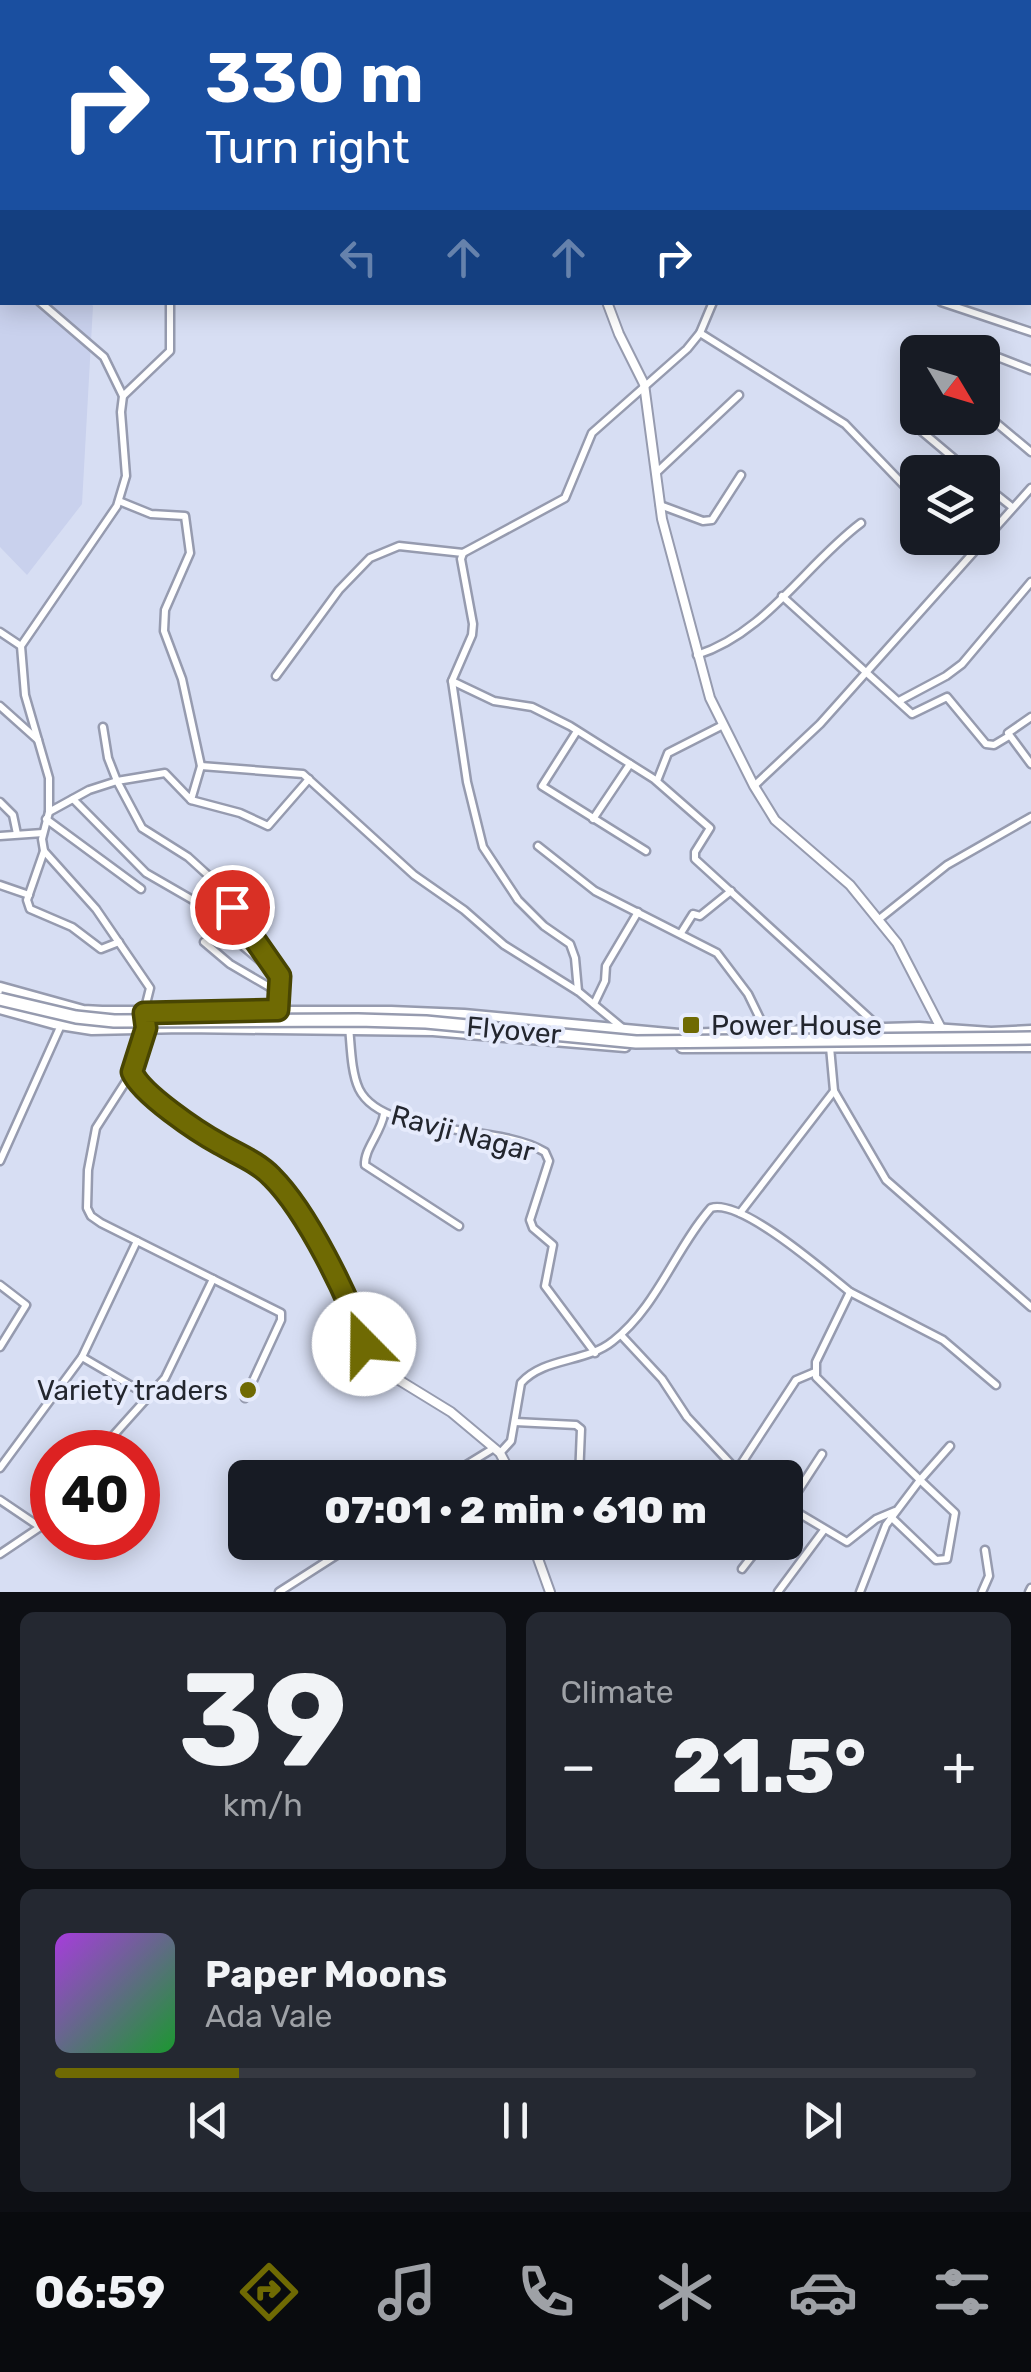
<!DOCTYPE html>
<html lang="en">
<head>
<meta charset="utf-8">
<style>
	:root { --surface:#171b24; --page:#242831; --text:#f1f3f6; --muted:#9ea1a6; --line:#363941; --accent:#6f6a03 }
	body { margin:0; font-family:Rubik,sans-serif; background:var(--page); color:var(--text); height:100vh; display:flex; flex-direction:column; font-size:38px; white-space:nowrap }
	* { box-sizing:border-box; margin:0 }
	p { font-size:32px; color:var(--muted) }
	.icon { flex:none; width:55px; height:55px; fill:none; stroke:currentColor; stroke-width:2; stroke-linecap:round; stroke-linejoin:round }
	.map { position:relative; height:1592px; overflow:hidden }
	.panel { display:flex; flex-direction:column; gap:20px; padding:20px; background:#0d0f14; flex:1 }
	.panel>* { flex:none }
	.hud { position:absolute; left:0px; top:0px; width:1032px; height:305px; box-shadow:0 5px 25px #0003; background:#1a4fa0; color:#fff; overflow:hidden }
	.needle { width:65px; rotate:128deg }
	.buttons { position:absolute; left:900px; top:335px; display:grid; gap:20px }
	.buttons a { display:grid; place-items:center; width:100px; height:100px; border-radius:15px; background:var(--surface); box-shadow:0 5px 25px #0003; font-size:50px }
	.speed { position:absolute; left:30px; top:1430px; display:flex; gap:20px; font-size:50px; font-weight:700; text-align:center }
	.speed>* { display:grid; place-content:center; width:130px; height:130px; border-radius:50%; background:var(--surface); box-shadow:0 5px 25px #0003; line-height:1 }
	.speed .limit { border:15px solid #d22; background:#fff; color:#111 }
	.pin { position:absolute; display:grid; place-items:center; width:85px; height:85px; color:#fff; margin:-42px; border:5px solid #fff; border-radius:50%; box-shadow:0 2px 10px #0007 }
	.me { position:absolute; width:110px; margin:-55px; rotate:338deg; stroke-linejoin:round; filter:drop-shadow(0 0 8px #0008) }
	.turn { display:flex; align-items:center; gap:35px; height:210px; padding:0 40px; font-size:45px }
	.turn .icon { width:130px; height:130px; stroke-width:2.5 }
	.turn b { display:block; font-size:70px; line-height:85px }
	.lanes { display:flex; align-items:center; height:95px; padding:0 40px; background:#0003; justify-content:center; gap:50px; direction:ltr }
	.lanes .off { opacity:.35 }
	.big { font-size:75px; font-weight:800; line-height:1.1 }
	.panel .card { flex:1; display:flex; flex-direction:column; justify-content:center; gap:15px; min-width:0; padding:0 35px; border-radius:15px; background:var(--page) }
	.panel .dial { align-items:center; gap:0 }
	.dial b { font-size:130px; line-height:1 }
	.song { display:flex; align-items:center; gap:30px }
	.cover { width:120px; height:120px; border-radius:15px; background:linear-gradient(135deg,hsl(280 70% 55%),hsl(130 70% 35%)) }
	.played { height:10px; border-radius:5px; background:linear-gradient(90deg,var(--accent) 20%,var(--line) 20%) }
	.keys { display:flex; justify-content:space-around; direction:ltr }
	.heat { display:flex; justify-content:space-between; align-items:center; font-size:55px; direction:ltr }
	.panel .tiles { flex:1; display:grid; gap:20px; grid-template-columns:1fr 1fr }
	.card:last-child { grid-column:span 2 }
	.trip { position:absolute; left:228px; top:1460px; width:575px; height:100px; border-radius:15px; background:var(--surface); box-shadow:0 5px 25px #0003; font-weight:800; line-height:100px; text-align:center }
	.tabs { display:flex; height:160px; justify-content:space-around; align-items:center; background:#090b0e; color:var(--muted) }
	.tabs .icon { width:70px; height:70px }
	.tabs .current { color:var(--accent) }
	.tabs b { font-size:45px; color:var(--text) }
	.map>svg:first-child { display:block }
	.built { fill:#c9d1ed }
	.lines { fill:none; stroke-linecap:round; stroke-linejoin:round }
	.minor-casing { stroke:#969baf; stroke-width:11 }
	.tertiary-casing { stroke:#969baf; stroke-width:12 }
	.primary-casing { stroke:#969baf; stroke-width:15 }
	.minor { stroke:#fff; stroke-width:6 }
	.tertiary { stroke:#fff; stroke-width:8 }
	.primary { stroke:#fff; stroke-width:10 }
	.trunk-bridge-casing { stroke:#969baf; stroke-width:16; stroke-linecap:butt }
	.trunk-bridge { stroke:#fff; stroke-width:11 }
	.route-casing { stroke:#484502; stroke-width:25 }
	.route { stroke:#6f6a03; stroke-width:18 }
	.poi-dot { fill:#6f6a03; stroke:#e6ebfc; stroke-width:4 }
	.labels { text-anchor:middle; stroke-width:8; stroke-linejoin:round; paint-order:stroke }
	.poi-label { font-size:28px; fill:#23262e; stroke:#e6ebfc; text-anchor:start }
	.street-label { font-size:28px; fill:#23262e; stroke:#e6ebfc }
</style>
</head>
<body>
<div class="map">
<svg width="1031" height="1592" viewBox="0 0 1031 1592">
	<rect width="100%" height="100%" fill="#d7def3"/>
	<polygon class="built" points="0,205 2,302 90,302 93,306 82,504 27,575 0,547"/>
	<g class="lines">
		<defs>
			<g id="minor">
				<polyline points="87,0 90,2"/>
				<polyline points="698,0 700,2"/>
				<polyline points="745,0 748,2"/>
				<polyline points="68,2 70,0"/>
				<polyline points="849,2 850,0"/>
				<polyline points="1000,2 1001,0"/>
				<polyline points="1030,184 1031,183"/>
				<polyline points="0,287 2,285"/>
				<polyline points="40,302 104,357 123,396 121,412 126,476 117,506 21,646 25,695 49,778 49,812 89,790 117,781 108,758 103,727"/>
				<polyline points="941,302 1031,332"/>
				<polyline points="700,333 845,424 918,500"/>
				<polyline points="948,352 952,344 959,342 1031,370"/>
				<polyline points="123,396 170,351 170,302"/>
				<polyline points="918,407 911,420 913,424 970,472"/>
				<polyline points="982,411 1031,452"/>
				<polyline points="656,473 739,395"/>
				<polyline points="982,483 1012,507"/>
				<polyline points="119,501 151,514 185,516 190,553 165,610 164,631 182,679 201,766"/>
				<polyline points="660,505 703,521 712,520 741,475"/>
				<polyline points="957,538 972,551"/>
				<polyline points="463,553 461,559 473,624 472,635 452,681 467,782 483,847 518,900 544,926 570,944 575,958 578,991"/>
				<polyline points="782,596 912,714 947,697 986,744 994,745 1009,736"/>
				<polyline points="0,632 21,646"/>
				<path d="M697 655C766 633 805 565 861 523"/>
				<polyline points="276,676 339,590 370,558 399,546 463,553 565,498 592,433 687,349 700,333 713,302"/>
				<polyline points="452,681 494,701 532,707 570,726 654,779 710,828 695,852 695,859 880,1028"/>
				<polyline points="899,701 946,676 962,664 1031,582"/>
				<polyline points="0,706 38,740"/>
				<polyline points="1031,717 1008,733 1031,764"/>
				<polyline points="577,731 542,786 646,851"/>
				<polyline points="657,781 668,753 723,725"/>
				<polyline points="754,786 820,724 1031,488"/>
				<polyline points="73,799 146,873 198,903 224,930 275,973"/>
				<polyline points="191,800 240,813 268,826 309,779"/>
				<polyline points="0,802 13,815 17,834"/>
				<polyline points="49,812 42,839 44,851 96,909 150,988 144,1012"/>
				<polyline points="46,819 141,889"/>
				<polyline points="593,819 630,764"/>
				<polyline points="0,836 43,833"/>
				<polyline points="538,846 595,891 717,953 748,994 766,1031"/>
				<polyline points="44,851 27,900 30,909 72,927 101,949 119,942"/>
				<polyline points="0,885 29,895"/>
				<polyline points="878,920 947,865 1031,817"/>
				<polyline points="681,933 693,914 700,916 731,891"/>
				<polyline points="204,942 230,964 278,992"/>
				<polyline points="594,1004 605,981 606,966 638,912"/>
				<polyline points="278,1012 280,976 273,964 211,878 188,857 142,828 117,781 165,773 191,800 201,766 303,774 414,875 464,910 504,945 579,992 625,1030"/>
				<path d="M349 1027C351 1046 351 1072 359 1089 383 1138 499 1123 545 1152L549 1161 530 1220 533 1228 553 1245 545 1286 595 1353"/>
				<polyline points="132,1072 96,1128 88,1170 87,1208 91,1216 101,1223 281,1313 281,1320 245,1398"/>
				<polyline points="834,1091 886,1180 1031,1307"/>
				<path d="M384 1114C381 1133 364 1149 365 1165L459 1226"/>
				<polyline points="0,1161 61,1025"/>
				<polyline points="740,1213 834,1091 830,1047"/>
				<polyline points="0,1285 26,1305 0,1347"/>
				<polyline points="850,1292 943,1340 996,1385"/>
				<polyline points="621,1335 662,1379 687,1417 744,1478"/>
				<polyline points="82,1357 147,1395"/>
				<polyline points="515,1422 576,1425 581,1429 579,1478"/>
				<polyline points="109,1452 112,1437 165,1378 213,1279"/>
				<path d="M500 1453 511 1441 521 1383C544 1357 586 1363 613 1341 657 1307 675 1249 711 1208 741 1198 825 1272 850 1292L816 1362V1377L920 1480 886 1525 860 1592"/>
				<polyline points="0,1468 82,1357 137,1241"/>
				<polyline points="445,1478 494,1448"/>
				<polyline points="732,1478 796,1380 815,1372"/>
				<polyline points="0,1500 40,1527"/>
				<polyline points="785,1509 800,1514 847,1542 876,1519 895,1511"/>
				<polyline points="785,1511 822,1454"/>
				<polyline points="891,1517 936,1560 947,1559 955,1513 920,1480 950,1446"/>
				<polyline points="0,1554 52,1519"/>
				<polyline points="742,1569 763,1542"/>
				<polyline points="279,1592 357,1542"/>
				<polyline points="778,1592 824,1530"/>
				<polyline points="982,1592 989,1576 985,1550"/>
				<polyline points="1029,1592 1031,1588"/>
			</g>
			<g id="tertiary">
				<polyline points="441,2 442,0"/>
				<polyline points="607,302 619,334 644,384 662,519 710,698 754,786 775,820 850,885 897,943 944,1034"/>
				<polyline points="145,1026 132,1072 139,1085 217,1143 270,1174 308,1228 350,1307 370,1355 394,1377 451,1412 500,1453 513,1478"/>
				<polyline points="532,1542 550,1592"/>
			</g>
			<g id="primary">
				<polyline points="0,988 83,1011 102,1012 391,1012 464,1015 679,1035 919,1028 991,1033 1031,1031"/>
				<polyline points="0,1008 54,1023 92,1029 183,1027 433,1030 625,1046"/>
				<polyline points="682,1047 1031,1046"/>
			</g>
		</defs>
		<use href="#minor" class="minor-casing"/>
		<use href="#tertiary" class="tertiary-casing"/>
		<use href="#primary" class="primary-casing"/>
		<use href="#minor" class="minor"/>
		<use href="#tertiary" class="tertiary"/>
		<use href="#primary" class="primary"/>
		<defs>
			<polyline id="trunk-bridge" points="0,999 76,1017 114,1021 358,1020 426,1022 636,1042 1031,1038"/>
		</defs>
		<use href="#trunk-bridge" class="trunk-bridge-casing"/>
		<use href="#trunk-bridge" class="trunk-bridge"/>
	</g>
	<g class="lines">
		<defs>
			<path id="route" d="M232 907 280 976 278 1010 144 1013 146 1028 132 1072C141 1094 198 1132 220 1144 237 1154 258 1162 272 1177 307 1212 349 1297 364 1344"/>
		</defs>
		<use href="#route" class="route-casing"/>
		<use href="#route" class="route"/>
	</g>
	<g class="poi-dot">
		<rect x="681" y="1015" width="20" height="20" rx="5"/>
		<circle cx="248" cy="1390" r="10"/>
	</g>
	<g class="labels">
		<g class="poi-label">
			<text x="711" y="1035">Power House</text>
			<text x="228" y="1400" text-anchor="end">Variety traders</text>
		</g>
		<g class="street-label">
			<text transform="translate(514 1030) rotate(5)" y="10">Flyover</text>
			<text transform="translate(463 1133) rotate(15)" y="10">Ravji Nagar</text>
		</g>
	</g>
</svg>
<div class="buttons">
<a><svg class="needle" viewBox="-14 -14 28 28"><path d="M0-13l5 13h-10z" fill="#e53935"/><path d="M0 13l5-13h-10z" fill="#9ea1a6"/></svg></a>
<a><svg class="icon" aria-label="layers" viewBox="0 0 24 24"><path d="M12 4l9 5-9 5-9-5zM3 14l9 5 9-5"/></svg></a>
</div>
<div class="speed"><div class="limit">40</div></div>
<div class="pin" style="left:232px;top:907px;background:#d93025"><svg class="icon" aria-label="arrive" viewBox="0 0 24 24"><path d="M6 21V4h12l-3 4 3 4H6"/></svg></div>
<svg class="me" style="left:364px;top:1344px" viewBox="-20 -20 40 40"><circle r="19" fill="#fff"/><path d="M0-13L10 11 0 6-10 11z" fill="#6f6a03"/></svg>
<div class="trip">07:01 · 2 min · 610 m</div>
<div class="hud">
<div class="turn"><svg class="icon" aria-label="right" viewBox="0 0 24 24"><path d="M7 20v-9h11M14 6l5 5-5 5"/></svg><div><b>330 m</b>Turn right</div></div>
<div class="lanes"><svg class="icon off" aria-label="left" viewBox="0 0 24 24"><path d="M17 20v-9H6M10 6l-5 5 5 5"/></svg><svg class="icon off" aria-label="ahead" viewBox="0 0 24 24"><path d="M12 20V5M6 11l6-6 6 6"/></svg><svg class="icon off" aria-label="ahead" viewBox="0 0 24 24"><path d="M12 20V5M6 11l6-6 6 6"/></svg><svg class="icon" aria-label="right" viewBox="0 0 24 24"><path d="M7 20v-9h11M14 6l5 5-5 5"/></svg></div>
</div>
</div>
<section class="panel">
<div class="tiles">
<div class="card dial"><b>39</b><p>km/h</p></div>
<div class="card"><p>Climate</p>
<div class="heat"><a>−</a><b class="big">21.5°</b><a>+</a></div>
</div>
<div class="card">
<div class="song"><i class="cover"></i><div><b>Paper Moons</b><p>Ada Vale</p></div></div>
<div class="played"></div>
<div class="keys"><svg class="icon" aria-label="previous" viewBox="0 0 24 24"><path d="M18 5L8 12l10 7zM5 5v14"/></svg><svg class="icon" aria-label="pause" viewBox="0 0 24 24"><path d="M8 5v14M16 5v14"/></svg><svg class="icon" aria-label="next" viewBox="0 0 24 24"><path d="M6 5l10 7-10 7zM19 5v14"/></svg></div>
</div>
</div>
</section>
<nav class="tabs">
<b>06:59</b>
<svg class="icon current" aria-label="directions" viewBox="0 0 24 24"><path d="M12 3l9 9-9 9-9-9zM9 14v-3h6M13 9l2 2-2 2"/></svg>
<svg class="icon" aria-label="music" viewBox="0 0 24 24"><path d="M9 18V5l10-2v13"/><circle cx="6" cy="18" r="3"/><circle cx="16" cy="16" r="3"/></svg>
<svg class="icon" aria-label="phone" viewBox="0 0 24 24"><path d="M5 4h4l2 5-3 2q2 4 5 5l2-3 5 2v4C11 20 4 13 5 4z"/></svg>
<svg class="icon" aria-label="climate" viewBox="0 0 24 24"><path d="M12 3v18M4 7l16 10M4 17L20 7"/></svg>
<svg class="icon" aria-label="car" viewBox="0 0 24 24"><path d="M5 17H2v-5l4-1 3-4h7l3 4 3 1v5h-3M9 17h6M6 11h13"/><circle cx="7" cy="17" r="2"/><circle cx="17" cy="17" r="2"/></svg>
<svg class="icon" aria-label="filters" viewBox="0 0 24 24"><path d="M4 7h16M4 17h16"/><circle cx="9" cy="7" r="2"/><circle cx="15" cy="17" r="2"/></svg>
</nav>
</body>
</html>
